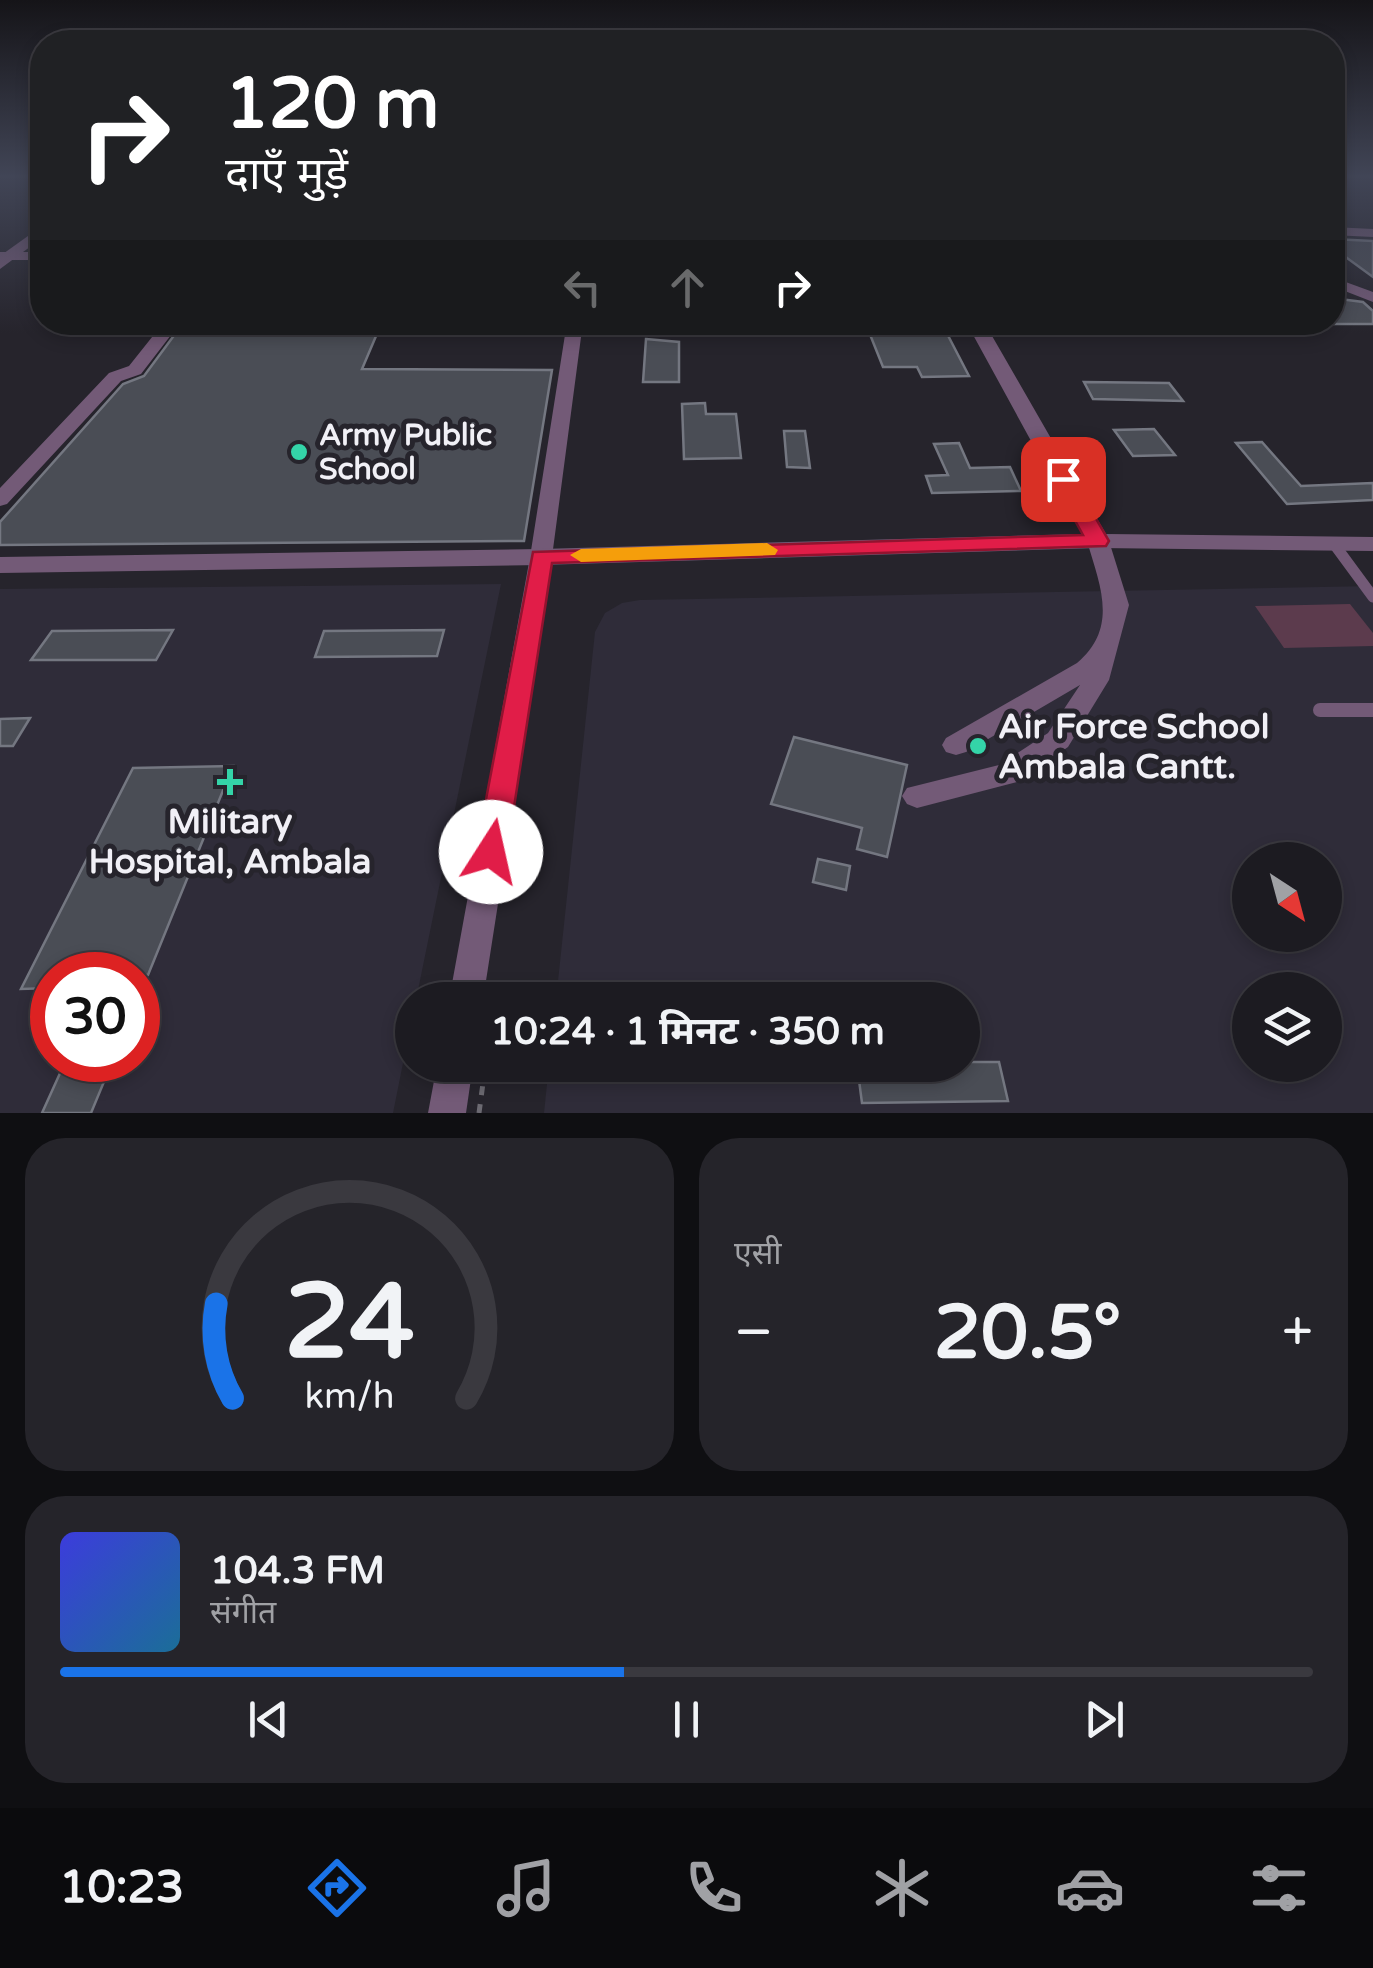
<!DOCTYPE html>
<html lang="hi">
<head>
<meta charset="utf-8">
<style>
	:root { --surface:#1c1b21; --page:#25242a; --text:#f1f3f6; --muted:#a0a1a5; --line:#3a393f; --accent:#1a73e8 }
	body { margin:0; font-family:"Varela Round","Noto Sans Devanagari",sans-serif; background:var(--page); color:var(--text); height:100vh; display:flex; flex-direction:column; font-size:38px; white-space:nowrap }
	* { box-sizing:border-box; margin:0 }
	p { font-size:32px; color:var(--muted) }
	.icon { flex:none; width:55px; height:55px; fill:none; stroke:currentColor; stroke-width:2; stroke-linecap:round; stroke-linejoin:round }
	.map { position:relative; height:1113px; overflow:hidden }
	.sheet { display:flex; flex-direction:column; gap:25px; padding:25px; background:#0f0f12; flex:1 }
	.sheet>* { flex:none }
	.banner { position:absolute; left:30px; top:30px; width:1315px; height:305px; border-radius:40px; box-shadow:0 5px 15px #0003,0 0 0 2px var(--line); background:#202124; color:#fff; overflow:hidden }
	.needle { width:65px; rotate:144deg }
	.controls { position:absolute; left:1232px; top:842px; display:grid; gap:20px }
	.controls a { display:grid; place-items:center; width:110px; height:110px; border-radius:50%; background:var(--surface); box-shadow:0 5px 15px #0003,0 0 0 2px var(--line); font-size:50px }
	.speed { position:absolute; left:30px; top:952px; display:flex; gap:20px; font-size:50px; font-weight:700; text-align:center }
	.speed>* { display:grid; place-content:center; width:130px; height:130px; border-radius:50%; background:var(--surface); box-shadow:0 5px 15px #0003,0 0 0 2px var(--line); line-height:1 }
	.speed .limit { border:15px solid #d22; background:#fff; color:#111 }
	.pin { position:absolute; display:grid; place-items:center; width:85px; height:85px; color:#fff; margin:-42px; border-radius:20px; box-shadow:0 5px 15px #0006 }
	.me { position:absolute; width:110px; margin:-55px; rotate:10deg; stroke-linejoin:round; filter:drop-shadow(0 0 8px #0008) }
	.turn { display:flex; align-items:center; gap:35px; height:210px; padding:0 30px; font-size:45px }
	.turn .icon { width:130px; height:130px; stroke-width:2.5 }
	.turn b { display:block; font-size:70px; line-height:85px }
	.lanes { display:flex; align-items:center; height:95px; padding:0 30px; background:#0003; justify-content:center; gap:50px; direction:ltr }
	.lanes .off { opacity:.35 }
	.big { font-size:75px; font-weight:700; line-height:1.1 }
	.sheet .card { flex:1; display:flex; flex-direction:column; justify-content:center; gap:15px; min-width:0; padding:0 35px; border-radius:40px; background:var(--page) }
	.sheet .dial { align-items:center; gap:0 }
	.dial svg { height:260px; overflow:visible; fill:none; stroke:var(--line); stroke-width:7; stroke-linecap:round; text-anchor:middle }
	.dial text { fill:var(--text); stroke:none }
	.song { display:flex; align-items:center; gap:30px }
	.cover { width:120px; height:120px; border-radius:15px; background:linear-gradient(135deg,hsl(240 70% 55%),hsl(200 70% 35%)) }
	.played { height:10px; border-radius:5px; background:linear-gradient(90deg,var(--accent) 45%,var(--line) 45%) }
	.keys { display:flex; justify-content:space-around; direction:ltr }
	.heat { display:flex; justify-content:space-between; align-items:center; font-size:55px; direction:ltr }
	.sheet .tiles { flex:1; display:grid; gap:25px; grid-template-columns:1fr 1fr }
	.card:last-child { grid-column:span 2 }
	.trip { position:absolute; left:395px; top:982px; width:585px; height:100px; border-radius:50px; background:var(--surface); box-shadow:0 5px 15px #0003,0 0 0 2px var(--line); font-weight:700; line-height:100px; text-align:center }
	.tab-bar { display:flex; height:160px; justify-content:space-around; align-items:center; background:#0b0b0d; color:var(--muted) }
	.tab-bar .icon { width:70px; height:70px }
	.tab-bar .active { color:var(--accent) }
	.tab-bar b { font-size:45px; color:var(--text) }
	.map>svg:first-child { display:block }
	.built { fill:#2f2c39; fill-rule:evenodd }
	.green { fill:#5c3b4d }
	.building { fill:#4a4d55; stroke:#747781; stroke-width:2.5 }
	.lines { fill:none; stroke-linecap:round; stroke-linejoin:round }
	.path { stroke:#6c6a72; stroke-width:5; stroke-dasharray:9 9; stroke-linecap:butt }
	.service-far1 { stroke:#735a77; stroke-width:11 }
	.service { stroke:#735a77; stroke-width:14 }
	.minor { fill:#735a77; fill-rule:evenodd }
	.tertiary { fill:#735a77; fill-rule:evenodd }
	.route { fill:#e11d48; stroke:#92132f; stroke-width:2.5 }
	.slow { fill:#f59e0b }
	.poi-dot { fill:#34d4a8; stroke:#26242c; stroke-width:4 }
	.labels { text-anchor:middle; stroke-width:10; stroke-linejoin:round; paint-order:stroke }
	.poi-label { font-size:30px; font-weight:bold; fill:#f1f0f6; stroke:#26242c; text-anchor:start }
	.near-poi-label { font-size:35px; font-weight:bold; fill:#f1f0f6; stroke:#26242c; text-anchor:start }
</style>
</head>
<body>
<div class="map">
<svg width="1373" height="1113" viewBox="0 0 1373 1113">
	<rect width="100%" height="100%" fill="#26242c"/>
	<g class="built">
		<path d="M501 584 416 1000H412V1018L393 1113H0V589ZM52 975H138V1060H52Z"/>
		<path d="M1373 586V1113H544L549 1065H962V1000H556L595 632 605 613 622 603 640 600ZM1250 860H1325V935H1250ZM1250 990H1325V1065H1250Z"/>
	</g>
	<polygon class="green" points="1350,604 1373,633 1373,646 1284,648 1255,606"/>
	<g class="building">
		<polygon points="1332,239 1373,241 1373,277 1332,247"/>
		<polygon points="1332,298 1363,302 1373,311 1373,324 1332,324"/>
		<polygon points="184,322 382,322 362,369 552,370 524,541 0,545 0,522 123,384 144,376"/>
		<polygon points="880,322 941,322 969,376 922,377 917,367 883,367 867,327 881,327"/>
		<polygon points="646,339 679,342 679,382 643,382"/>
		<polygon points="1084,382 1169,383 1183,401 1093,399"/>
		<polygon points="705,403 706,414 736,414 741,458 684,459 682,404"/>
		<polygon points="1154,429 1175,455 1133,456 1114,430"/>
		<polygon points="784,431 805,431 810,468 787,467"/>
		<polygon points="1262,442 1301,486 1373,483 1373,500 1287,504 1236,443"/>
		<polygon points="959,443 970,468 1010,467 1021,491 932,493 926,476 948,475 934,444"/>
		<polygon points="173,630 156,660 31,660 52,631"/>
		<polygon points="444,630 437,656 315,657 324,631"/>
		<polygon points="30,718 13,746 0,746 0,719"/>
		<polygon points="794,737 907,765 887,857 857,849 862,828 771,804"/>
		<polygon points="233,766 148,975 52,975 52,988 21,989 133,768"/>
		<polygon points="818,859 850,866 846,890 813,882"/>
		<polygon points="66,1060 113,1060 91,1113 42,1113"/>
		<polygon points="962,1062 999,1062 1008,1101 862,1103 857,1065"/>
	</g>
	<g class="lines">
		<polyline class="path" points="479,1113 483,1083"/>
		<polyline class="service-far1" points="1334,544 1373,597"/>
		<polyline class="service" points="1320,710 1373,710"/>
		<g class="minor">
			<polygon points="1332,227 1373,229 1373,237 1332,235"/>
			<rect x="0" y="252" width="42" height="8"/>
			<polygon points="1332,277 1373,292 1373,302 1332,286"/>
			<polygon points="164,322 181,322 141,374 121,381 7,504 0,506 0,488 109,373 129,366"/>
			<polygon points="567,322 583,322 552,557 483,1000 449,1000 530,557"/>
			<path d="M1098 534 1109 541 1129 605 1109 680 1068 747 1017 782 917 808 907 804 902 796 907 788 999 765 1048 733 1080 685 966 752 956 755 946 752 942 745 946 738 1077 663C1119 627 1100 586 1087 541Z"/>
			<polygon points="437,1065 473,1065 466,1113 428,1113"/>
		</g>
		<g class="tertiary">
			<polygon points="42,226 42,238 0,269 0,256"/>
			<polygon points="966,322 984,322 1106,534 1373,537 1373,551 1098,548 541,565 0,573 0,557 541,549 1082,534"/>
		</g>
	</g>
	<linearGradient id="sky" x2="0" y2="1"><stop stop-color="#151418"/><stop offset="0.53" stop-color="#414556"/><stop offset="1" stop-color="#414556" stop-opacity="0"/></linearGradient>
	<rect width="1373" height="333" fill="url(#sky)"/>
	<polygon class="route" points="1063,473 1073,479 1109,541 1106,546 552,563 507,852 502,861 491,865 480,861 476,852 533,552 1083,535 1052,479"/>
	<polygon class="slow" points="767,543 778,550 775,555 581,562 570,555 581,549"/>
	<g class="poi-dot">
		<circle cx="299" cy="452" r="10"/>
		<circle cx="978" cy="746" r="10"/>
		<path d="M225 767h10v10h10v10h-10v10h-10v-10h-10v-10h10z"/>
	</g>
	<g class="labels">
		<g class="poi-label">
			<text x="319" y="445">Army Public<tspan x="319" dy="34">School</tspan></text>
		</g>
		<g class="near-poi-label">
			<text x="998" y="738">Air Force School<tspan x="998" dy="40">Ambala Cantt.</tspan></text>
			<text x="230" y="833" text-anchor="middle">Military<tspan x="230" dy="40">Hospital, Ambala</tspan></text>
		</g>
	</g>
</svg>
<div class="controls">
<a><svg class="needle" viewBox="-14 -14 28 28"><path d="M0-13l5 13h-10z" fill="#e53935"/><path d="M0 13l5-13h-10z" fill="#a0a1a5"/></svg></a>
<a><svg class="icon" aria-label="layers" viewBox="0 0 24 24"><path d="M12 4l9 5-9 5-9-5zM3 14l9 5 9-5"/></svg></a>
</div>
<div class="speed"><div class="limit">30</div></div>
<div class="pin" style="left:1063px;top:479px;background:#d93025"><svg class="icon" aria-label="arrive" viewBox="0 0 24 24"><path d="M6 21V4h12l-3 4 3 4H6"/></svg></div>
<svg class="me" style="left:491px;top:852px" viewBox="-20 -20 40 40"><circle r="19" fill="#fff"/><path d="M0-13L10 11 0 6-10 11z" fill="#e11d48"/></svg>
<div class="trip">10:24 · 1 मिनट · 350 m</div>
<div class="banner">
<div class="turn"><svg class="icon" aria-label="right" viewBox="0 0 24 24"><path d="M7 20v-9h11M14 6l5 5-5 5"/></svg><div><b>120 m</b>दाएँ मुड़ें</div></div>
<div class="lanes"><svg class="icon off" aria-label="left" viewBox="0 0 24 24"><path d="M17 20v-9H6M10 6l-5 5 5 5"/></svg><svg class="icon off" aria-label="ahead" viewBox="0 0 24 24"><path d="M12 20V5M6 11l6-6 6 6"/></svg><svg class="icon" aria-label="right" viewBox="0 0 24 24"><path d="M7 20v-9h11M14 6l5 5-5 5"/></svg></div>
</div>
</div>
<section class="sheet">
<div class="tiles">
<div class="card dial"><svg viewBox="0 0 100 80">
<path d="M14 69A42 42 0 1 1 86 69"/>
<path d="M14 69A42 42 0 0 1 9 40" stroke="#1a73e8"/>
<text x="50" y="56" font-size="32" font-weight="700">24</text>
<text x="50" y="72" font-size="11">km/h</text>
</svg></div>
<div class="card"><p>एसी</p>
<div class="heat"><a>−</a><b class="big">20.5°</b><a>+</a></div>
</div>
<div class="card">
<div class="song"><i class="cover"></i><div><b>104.3 FM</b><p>संगीत</p></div></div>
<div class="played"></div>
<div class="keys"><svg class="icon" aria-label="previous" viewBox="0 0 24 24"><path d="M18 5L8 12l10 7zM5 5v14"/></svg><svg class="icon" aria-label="pause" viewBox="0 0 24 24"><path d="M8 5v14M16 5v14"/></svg><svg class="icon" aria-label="next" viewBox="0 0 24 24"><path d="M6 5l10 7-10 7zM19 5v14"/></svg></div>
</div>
</div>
</section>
<nav class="tab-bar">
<b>10:23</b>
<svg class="icon active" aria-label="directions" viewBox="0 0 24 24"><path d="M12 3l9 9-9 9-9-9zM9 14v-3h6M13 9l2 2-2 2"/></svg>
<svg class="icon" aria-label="music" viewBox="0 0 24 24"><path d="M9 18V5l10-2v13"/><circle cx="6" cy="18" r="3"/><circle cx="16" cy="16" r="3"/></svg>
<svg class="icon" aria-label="phone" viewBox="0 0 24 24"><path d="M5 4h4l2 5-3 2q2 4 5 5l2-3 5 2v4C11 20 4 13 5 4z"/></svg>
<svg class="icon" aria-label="climate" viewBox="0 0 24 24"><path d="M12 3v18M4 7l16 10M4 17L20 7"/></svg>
<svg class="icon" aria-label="car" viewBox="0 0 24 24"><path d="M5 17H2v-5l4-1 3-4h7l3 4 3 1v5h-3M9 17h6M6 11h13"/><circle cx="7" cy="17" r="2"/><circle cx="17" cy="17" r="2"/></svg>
<svg class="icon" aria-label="filters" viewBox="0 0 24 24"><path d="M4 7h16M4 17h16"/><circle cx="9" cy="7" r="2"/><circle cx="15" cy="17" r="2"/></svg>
</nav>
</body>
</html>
